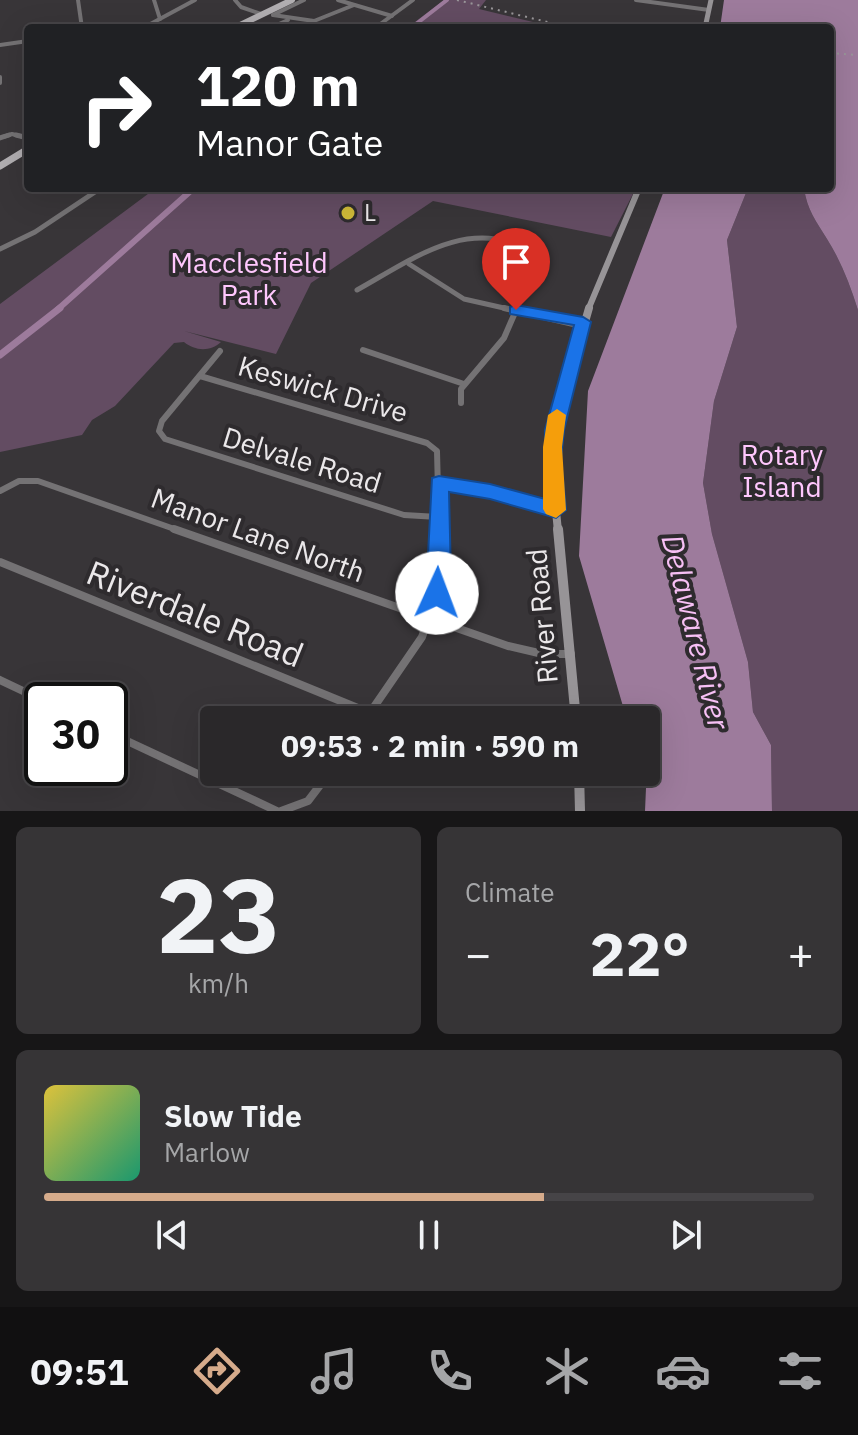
<!DOCTYPE html>
<html lang="en">
<head>
<meta charset="utf-8">
<style>
	:root { --surface:#2a282a; --page:#363436; --text:#f1f3f6; --muted:#a5a6a8; --line:#464447; --accent:#d6ab8b }
	body { margin:0; font-family:"IBM Plex Sans",sans-serif; background:var(--page); color:var(--text); height:100vh; display:flex; flex-direction:column; font-size:30px; white-space:nowrap }
	* { box-sizing:border-box; margin:0 }
	p { font-size:26px; color:var(--muted) }
	.icon { flex:none; width:44px; height:44px; fill:none; stroke:currentColor; stroke-width:2; stroke-linecap:round; stroke-linejoin:round }
	.map { position:relative; height:811px; overflow:hidden }
	.drawer { display:flex; flex-direction:column; gap:16px; padding:16px; background:#171617; flex:1 }
	.drawer>* { flex:none }
	.guide { position:absolute; left:24px; top:24px; width:810px; height:168px; border-radius:8px; box-shadow:0 8px 32px #0002,0 0 0 2px var(--line); background:#202124; color:#fff; overflow:hidden }
	.speed { position:absolute; left:24px; top:682px; display:flex; gap:16px; font-size:40px; font-weight:700; text-align:center }
	.speed>* { display:grid; place-content:center; width:104px; height:104px; border-radius:50%; background:var(--surface); box-shadow:0 8px 32px #0002,0 0 0 2px var(--line); line-height:1 }
	.speed .limit { border:4px solid #111; border-radius:12px; background:#fff; color:#111 }
	.pin { position:absolute; display:grid; place-items:center; width:68px; height:68px; color:#fff; margin:-82px -34px; border-radius:50% 50% 50% 0; rotate:-45deg; box-shadow:0 0 8px #0007 }
	.pin .icon { rotate:45deg }
	.me { position:absolute; width:88px; margin:-44px; rotate:2deg; stroke-linejoin:round; filter:drop-shadow(0 0 6px #0008) }
	.turn { display:flex; align-items:center; gap:28px; height:168px; padding:0 40px; font-size:36px }
	.turn .icon { width:104px; height:104px; stroke-width:2.5 }
	.turn b { display:block; font-size:56px; line-height:68px }
	.big { font-size:60px; font-weight:800; line-height:1.1 }
	.drawer .card { flex:1; display:flex; flex-direction:column; justify-content:center; gap:12px; min-width:0; padding:0 28px; border-radius:12px; background:var(--page) }
	.drawer .dial { align-items:center; gap:0 }
	.dial b { font-size:104px; line-height:1 }
	.song { display:flex; align-items:center; gap:24px }
	.cover { width:96px; height:96px; border-radius:12px; background:linear-gradient(135deg,hsl(50 70% 55%),hsl(160 70% 35%)) }
	.played { height:8px; border-radius:4px; background:linear-gradient(90deg,var(--accent) 65%,var(--line) 65%) }
	.keys { display:flex; justify-content:space-around; direction:ltr }
	.heat { display:flex; justify-content:space-between; align-items:center; font-size:44px; direction:ltr }
	.drawer .tiles { flex:1; display:grid; gap:16px; grid-template-columns:1fr 1fr }
	.card:last-child { grid-column:span 2 }
	.trip { position:absolute; left:200px; top:706px; width:460px; height:80px; border-radius:8px; background:var(--surface); box-shadow:0 8px 32px #0002,0 0 0 2px var(--line); font-weight:800; line-height:80px; text-align:center }
	.menu { display:flex; height:128px; justify-content:space-around; align-items:center; background:#111011; color:var(--muted) }
	.menu .icon { width:56px; height:56px }
	.menu .active { color:var(--accent) }
	.menu b { font-size:36px; color:var(--text) }
	.map>svg:first-child { display:block }
	.green { fill:#634c62 }
	.water { fill:#9d7b9c }
	.lines { fill:none; stroke-linecap:round; stroke-linejoin:round }
	.canal-far2 { stroke:#9d7b9c; stroke-width:4 }
	.canal-far1 { stroke:#9d7b9c; stroke-width:6 }
	.canal { stroke:#9d7b9c; stroke-width:7 }
	.street-far3 { stroke:#747274; stroke-width:4 }
	.street-far2 { stroke:#747274; stroke-width:5 }
	.street-far1 { stroke:#747274; stroke-width:6 }
	.street { stroke:#747274; stroke-width:8 }
	.secondary-far3 { stroke:#979497; stroke-width:5 }
	.secondary-far2 { stroke:#979497; stroke-width:6 }
	.secondary-far1 { stroke:#979497; stroke-width:8 }
	.secondary { stroke:#979497; stroke-width:10 }
	.primary-far1 { stroke:#b1aeb1; stroke-width:6 }
	.primary { stroke:#b1aeb1; stroke-width:7 }
	.rail { stroke:#999699; stroke-width:2; stroke-dasharray:2 5; stroke-linecap:butt }
	.route { fill:#1a73e8; stroke:#114b97; stroke-width:2 }
	.slow { fill:#f59e0b }
	.poi-dot { fill:#ceb938; stroke:#2e2b2e; stroke-width:3 }
	.labels { text-anchor:middle; stroke-width:8; stroke-linejoin:round; paint-order:stroke }
	.far-poi-label { font-size:24px; fill:#ebe8ea; stroke:#2e2b2e; text-anchor:start }
	.park-label { font-size:28px; fill:#ffc7fd; stroke:#2e2b2e }
	.street-label { font-size:28px; fill:#ebe8ea; stroke:#2e2b2e }
	.water-label { font-size:30px; font-style:italic; fill:#f7c0f5; stroke:#2e2b2e }
	.near-street-label { font-size:34px; fill:#ebe8ea; stroke:#2e2b2e }
</style>
</head>
<body>
<div class="map">
<svg width="858" height="811" viewBox="0 0 858 811">
	<rect width="100%" height="100%" fill="#383538"/>
	<g class="green">
		<polygon points="444,0 486,0 479,9 558,28 407,28"/>
		<path d="M156 188H636L611 237 433 201 311 283 276 354 184 331 221 342C210 352 195 351 184 342L174 343 115 406 92 420 82 435 0 452V304Z"/>
		<path d="M748 188H804C807 210 816 221 827 239 841 261 850 285 858 310V811H772L771 745 753 712 748 662 712 534 703 483 714 401 737 327 727 240Z"/>
	</g>
	<g class="water">
		<path d="M724 0H858V310C850 285 841 261 827 239 816 221 807 210 804 188H830V28H720Z"/>
		<polygon points="665,188 748,188 727,240 737,327 714,401 703,483 712,534 748,662 753,712 771,745 772,811 645,811 646,788 642,772 646,772 646,720 627,720 579,556 588,391"/>
	</g>
	<g class="lines">
		<polyline class="canal-far2" points="411,28 447,0"/>
		<polyline class="canal-far1" points="57,310 194,188"/>
		<polyline class="canal" points="0,355 60,308"/>
		<g class="street-far3">
			<polyline points="78,0 82,28"/>
			<polyline points="154,0 160,19"/>
			<polyline points="235,0 241,7 261,14"/>
			<polyline points="338,0 392,16"/>
			<polyline points="636,0 709,10"/>
			<polyline points="273,15 314,21 354,5"/>
			<polyline points="273,15 304,0"/>
			<polyline points="143,28 195,0"/>
			<polyline points="270,28 288,20"/>
			<polyline points="375,28 413,0"/>
			<polyline points="0,45 28,41"/>
			<polyline points="0,77 0,83"/>
			<polyline points="3,137 12,134 24,137"/>
		</g>
		<g class="street-far2">
			<polyline points="16,135 28,138"/>
			<polyline points="0,138 9,135"/>
			<polyline points="0,249 35,232 101,188"/>
			<polyline points="409,264 464,299 513,310"/>
			<path d="M357 290C413 259 466 217 530 250L536 266 516 310"/>
		</g>
		<g class="street-far1">
			<polyline points="504,308 582,326"/>
			<polyline points="363,350 464,384"/>
			<polyline points="220,351 162,421 159,431 165,439 404,515 438,517"/>
			<polyline points="200,376 427,443 437,451 439,531"/>
			<polyline points="461,403 461,389 504,338 517,308"/>
			<polyline points="439,483 490,491 556,510"/>
			<polyline points="0,491 19,481 38,481 180,531"/>
		</g>
		<g class="street">
			<polyline points="174,529 508,646 543,654 571,654"/>
			<polyline points="0,562 370,713"/>
			<polyline points="0,680 42,700"/>
			<polyline points="365,720 422,637 440,585 439,529"/>
			<polyline points="110,733 277,811"/>
			<polyline points="281,811 308,801 330,772"/>
		</g>
		<polyline class="secondary-far3" points="705,28 711,0"/>
		<polyline class="secondary-far2" points="588,310 639,188"/>
		<polyline class="secondary-far1" points="558,531 553,481 554,430 589,308"/>
		<g class="secondary">
			<polyline points="558,529 576,720"/>
			<polyline points="579,772 580,811"/>
		</g>
		<polyline class="primary-far1" points="234,28 292,0"/>
		<polyline class="primary" points="0,166 28,149"/>
		<g class="rail">
			<polyline points="457,0 572,28"/>
			<polyline points="830,53 858,55"/>
		</g>
	</g>
	<polygon class="route" points="516,305 583,317 591,322 564,430 561,459 566,510 556,518 490,499 449,492 451,577 444,599 429,599 426,593 432,478 439,476 490,484 545,499 545,430 574,325 510,314 510,307"/>
	<polygon class="slow" points="557,409 566,415 562,447 566,510 556,518 546,514 543,509 543,447 548,415"/>
	<circle class="poi-dot" cx="348" cy="213" r="8"/>
	<g class="labels">
		<g class="far-poi-label">
			<text x="364" y="221">L</text>
		</g>
		<g class="park-label">
			<text x="249" y="273">Macclesfield<tspan x="249" dy="32">Park</tspan></text>
			<text x="782" y="465">Rotary<tspan x="782" dy="32">Island</tspan></text>
		</g>
		<g class="street-label">
			<text transform="translate(323 389) rotate(16)" y="10">Keswick Drive</text>
			<text transform="translate(302 460) rotate(17)" y="10">Delvale Road</text>
			<text transform="translate(258 535) rotate(20)" y="10">Manor Lane North</text>
			<text transform="translate(542 616) rotate(-95)" y="10">River Road</text>
		</g>
		<g class="water-label">
			<text transform="translate(695 632) rotate(76)" y="10">Delaware River</text>
		</g>
		<g class="near-street-label">
			<text transform="translate(195 614) rotate(22)" y="12">Riverdale Road</text>
		</g>
	</g>
</svg>
<div class="speed"><div class="limit">30</div></div>
<div class="pin" style="left:516px;top:310px;background:#d93025"><svg class="icon" aria-label="arrive" viewBox="0 0 24 24"><path d="M6 21V4h12l-3 4 3 4H6"/></svg></div>
<svg class="me" style="left:437px;top:593px" viewBox="-20 -20 40 40"><circle r="19" fill="#fff"/><path d="M0-13L10 11 0 6-10 11z" fill="#1a73e8"/></svg>
<div class="trip">09:53 · 2 min · 590 m</div>
<div class="guide">
<div class="turn"><svg class="icon" aria-label="right" viewBox="0 0 24 24"><path d="M7 20v-9h11M14 6l5 5-5 5"/></svg><div><b>120 m</b>Manor Gate</div></div>
</div>
</div>
<section class="drawer">
<div class="tiles">
<div class="card dial"><b>23</b><p>km/h</p></div>
<div class="card"><p>Climate</p>
<div class="heat"><a>−</a><b class="big">22°</b><a>+</a></div>
</div>
<div class="card">
<div class="song"><i class="cover"></i><div><b>Slow Tide</b><p>Marlow</p></div></div>
<div class="played"></div>
<div class="keys"><svg class="icon" aria-label="previous" viewBox="0 0 24 24"><path d="M18 5L8 12l10 7zM5 5v14"/></svg><svg class="icon" aria-label="pause" viewBox="0 0 24 24"><path d="M8 5v14M16 5v14"/></svg><svg class="icon" aria-label="next" viewBox="0 0 24 24"><path d="M6 5l10 7-10 7zM19 5v14"/></svg></div>
</div>
</div>
</section>
<nav class="menu">
<b>09:51</b>
<svg class="icon active" aria-label="directions" viewBox="0 0 24 24"><path d="M12 3l9 9-9 9-9-9zM9 14v-3h6M13 9l2 2-2 2"/></svg>
<svg class="icon" aria-label="music" viewBox="0 0 24 24"><path d="M9 18V5l10-2v13"/><circle cx="6" cy="18" r="3"/><circle cx="16" cy="16" r="3"/></svg>
<svg class="icon" aria-label="phone" viewBox="0 0 24 24"><path d="M5 4h4l2 5-3 2q2 4 5 5l2-3 5 2v4C11 20 4 13 5 4z"/></svg>
<svg class="icon" aria-label="climate" viewBox="0 0 24 24"><path d="M12 3v18M4 7l16 10M4 17L20 7"/></svg>
<svg class="icon" aria-label="car" viewBox="0 0 24 24"><path d="M5 17H2v-5l4-1 3-4h7l3 4 3 1v5h-3M9 17h6M6 11h13"/><circle cx="7" cy="17" r="2"/><circle cx="17" cy="17" r="2"/></svg>
<svg class="icon" aria-label="filters" viewBox="0 0 24 24"><path d="M4 7h16M4 17h16"/><circle cx="9" cy="7" r="2"/><circle cx="15" cy="17" r="2"/></svg>
</nav>
</body>
</html>
